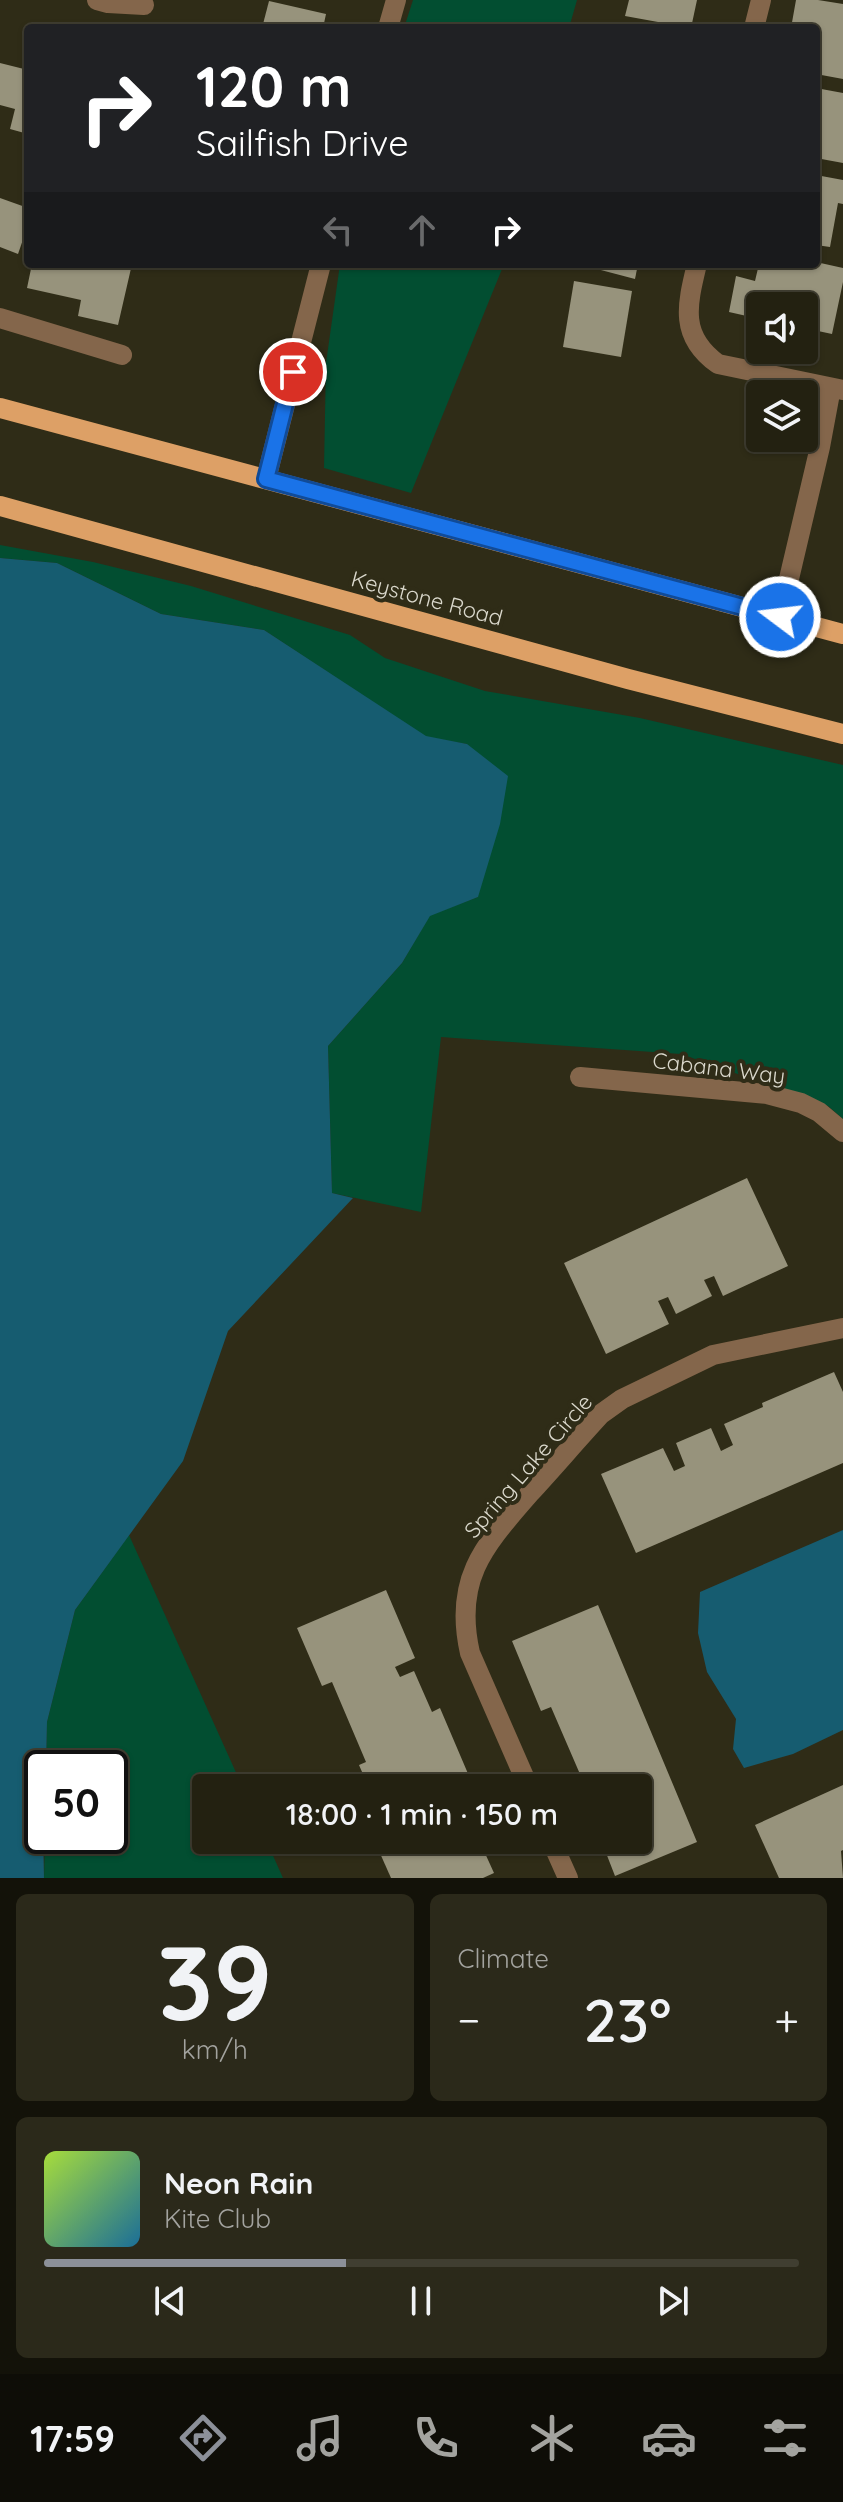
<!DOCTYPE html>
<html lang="en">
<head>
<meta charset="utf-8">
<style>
	:root { --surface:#232111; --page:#2b291a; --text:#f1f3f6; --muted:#a3a39f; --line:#403e31; --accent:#8c9099 }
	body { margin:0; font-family:Quicksand,sans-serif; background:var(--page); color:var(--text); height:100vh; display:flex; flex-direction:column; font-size:30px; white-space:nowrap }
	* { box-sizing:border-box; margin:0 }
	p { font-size:26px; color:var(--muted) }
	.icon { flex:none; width:44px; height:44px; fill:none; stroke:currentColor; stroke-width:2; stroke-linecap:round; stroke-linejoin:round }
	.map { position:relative; height:1878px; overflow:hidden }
	.details { display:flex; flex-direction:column; gap:16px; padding:16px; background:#131209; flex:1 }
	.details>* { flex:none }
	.banner { position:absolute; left:24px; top:24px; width:796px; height:244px; border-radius:8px; box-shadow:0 2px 6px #0004,0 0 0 2px var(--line); background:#202124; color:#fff; overflow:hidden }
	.controls { position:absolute; left:746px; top:292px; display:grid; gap:16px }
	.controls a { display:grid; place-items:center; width:72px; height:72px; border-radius:8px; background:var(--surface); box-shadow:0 2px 6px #0004,0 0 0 2px var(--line); font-size:40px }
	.speed { position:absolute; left:24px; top:1750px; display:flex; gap:16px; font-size:40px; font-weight:700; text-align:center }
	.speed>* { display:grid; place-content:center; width:104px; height:104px; border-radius:50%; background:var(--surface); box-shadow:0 2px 6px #0004,0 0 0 2px var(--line); line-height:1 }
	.speed .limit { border:4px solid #111; border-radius:12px; background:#fff; color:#111 }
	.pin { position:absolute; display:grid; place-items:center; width:68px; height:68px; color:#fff; margin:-34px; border:4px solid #fff; border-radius:50%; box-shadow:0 2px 8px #0007 }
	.me { position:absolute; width:88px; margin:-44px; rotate:285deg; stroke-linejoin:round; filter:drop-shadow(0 0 6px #0008) }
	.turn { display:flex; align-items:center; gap:28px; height:168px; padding:0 40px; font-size:36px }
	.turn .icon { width:104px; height:104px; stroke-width:2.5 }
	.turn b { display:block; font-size:56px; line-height:68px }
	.lanes { display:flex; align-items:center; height:76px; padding:0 40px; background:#0003; justify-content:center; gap:40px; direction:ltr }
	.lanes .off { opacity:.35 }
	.big { font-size:60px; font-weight:600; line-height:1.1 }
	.details .widget { flex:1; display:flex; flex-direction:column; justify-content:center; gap:12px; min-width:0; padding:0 28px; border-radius:12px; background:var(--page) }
	.details .dial { align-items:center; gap:0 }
	.dial b { font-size:104px; line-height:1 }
	.song { display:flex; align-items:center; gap:24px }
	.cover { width:96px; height:96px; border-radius:12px; background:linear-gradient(135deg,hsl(80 70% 55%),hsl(200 70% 35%)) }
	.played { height:8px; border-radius:4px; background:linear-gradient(90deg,var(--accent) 40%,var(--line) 40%) }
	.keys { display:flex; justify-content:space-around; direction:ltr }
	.heat { display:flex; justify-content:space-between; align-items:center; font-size:44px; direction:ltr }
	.details .tiles { flex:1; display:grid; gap:16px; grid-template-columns:1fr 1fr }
	.widget:last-child { grid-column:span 2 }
	.trip { position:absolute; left:192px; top:1774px; width:460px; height:80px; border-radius:8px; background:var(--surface); box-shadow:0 2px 6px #0004,0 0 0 2px var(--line); font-weight:600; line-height:80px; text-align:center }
	.dock { display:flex; height:128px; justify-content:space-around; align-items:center; background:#0e0d07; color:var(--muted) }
	.dock .icon { width:56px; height:56px }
	.dock .active { color:var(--accent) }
	.dock b { font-size:36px; color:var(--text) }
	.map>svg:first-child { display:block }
	.green { fill:#024e31 }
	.water { fill:#165c70 }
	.building { fill:#97937c }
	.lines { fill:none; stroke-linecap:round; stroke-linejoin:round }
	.minor { stroke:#84664b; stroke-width:20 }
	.major { stroke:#dda066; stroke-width:20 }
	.route-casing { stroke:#114b97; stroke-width:20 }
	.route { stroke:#1a73e8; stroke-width:14 }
	.labels { text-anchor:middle; stroke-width:8; stroke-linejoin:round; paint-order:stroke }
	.street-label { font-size:22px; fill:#dad8cc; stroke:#2f2c17 }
</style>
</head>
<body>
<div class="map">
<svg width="843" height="1878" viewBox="0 0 843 1878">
	<rect width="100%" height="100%" fill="#2f2c17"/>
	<g class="green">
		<polygon points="413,0 577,0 569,28 404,28"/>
		<polygon points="340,264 504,264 411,493 324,468 326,363"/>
		<polygon points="0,545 93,562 191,586 350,635 385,658 485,691 640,718 843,765 843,1119 828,1106 681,1054 441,1037 421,1212 332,1193 328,1046 402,963 430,915 478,897 467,744 426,737 264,630 161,614 57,563 0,558"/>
		<polygon points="129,1535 243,1788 206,1788 206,1840 266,1840 283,1878 44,1878 45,1836 110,1836 110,1768 46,1768 47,1722 75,1610"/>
	</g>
	<g class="water">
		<polygon points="0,558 57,563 161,614 264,630 426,736 467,744 508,776 500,824 478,897 430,916 402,963 328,1046 332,1193 353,1198 228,1331 183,1461 75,1610 47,1722 46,1768 42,1768 44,1878 0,1878"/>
		<polygon points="843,1530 843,1730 793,1754 744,1768 733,1749 736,1719 707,1672 698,1633 700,1592"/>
	</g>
	<g class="building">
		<polygon points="629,0 697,0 691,28 625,16"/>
		<polygon points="796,0 818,0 843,4 843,79 816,74 816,28 791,28"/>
		<polygon points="269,1 326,14 323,28 262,28"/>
		<polygon points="0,63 28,70 28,134 10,129 15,109 0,105"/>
		<polygon points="816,88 843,93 843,163 816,158"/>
		<polygon points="816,175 843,180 843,204 838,203 830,247 816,245"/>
		<polygon points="0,198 28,208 28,225 18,254 0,247"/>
		<polygon points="816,262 843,268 843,282 832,334 804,328 804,306 760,306 760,319 729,312 736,276 755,281 759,264 816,264"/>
		<polygon points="32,264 132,264 118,325 78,316 81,300 27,288"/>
		<polygon points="578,264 638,264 635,279"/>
		<polygon points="574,281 632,291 621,357 563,347"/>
		<polygon points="747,1178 788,1266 723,1296 714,1276 704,1280 712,1296 676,1314 668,1297 658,1301 669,1324 606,1354 564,1263"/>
		<polygon points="834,1372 843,1392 843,1463 636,1553 601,1474 663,1448 674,1471 685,1466 676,1443 711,1428 721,1451 733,1445 724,1424 763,1407 762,1403"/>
		<polygon points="386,1590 415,1658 395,1667 400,1677 414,1671 432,1712 440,1708 469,1776 440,1788 369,1788 359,1765 366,1762 332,1682 322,1686 297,1628"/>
		<polygon points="598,1605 697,1842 615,1876 601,1840 638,1840 638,1788 614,1788 613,1785 605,1788 586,1788 551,1707 541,1711 512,1641"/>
		<polygon points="843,1785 843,1850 841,1851 843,1878 779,1878 755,1825"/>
		<polygon points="378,1840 479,1840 494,1873 483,1878 391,1878 375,1842"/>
	</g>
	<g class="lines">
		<g class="minor">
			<polyline points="97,0 108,3 144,5"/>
			<polyline points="388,28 396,0"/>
			<polyline points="754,28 761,0"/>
			<path d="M697 264C687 305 679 336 718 364L843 390"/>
			<polyline points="0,318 122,355"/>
			<polyline points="266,479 321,264"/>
			<polyline points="780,617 820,447 831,388"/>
			<polyline points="580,1077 767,1094 801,1103 819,1112 843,1132"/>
			<path d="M529 1788 470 1653C453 1578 485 1545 530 1493 554 1467 577 1440 601 1414L622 1399 713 1355 843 1328"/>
			<polyline points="551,1840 568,1878"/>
		</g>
		<g class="major">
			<polyline points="0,408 843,634"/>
			<polyline points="0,506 628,679 843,734"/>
		</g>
	</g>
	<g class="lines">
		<defs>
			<polyline id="route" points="293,372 266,479 780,617"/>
		</defs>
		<use href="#route" class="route-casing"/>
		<use href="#route" class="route"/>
	</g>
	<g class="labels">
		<g class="street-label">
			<text transform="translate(427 598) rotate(15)" y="8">Keystone Road</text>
			<text transform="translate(719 1068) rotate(7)" y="8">Cabana Way</text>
			<text transform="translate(528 1466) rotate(-49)" y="8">Spring Lake Circle</text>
		</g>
	</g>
</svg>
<div class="controls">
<a><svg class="icon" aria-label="sound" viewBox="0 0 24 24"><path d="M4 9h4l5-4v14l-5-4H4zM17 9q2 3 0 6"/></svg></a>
<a><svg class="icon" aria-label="layers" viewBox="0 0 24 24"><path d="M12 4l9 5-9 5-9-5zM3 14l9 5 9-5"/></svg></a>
</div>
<div class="speed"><div class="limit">50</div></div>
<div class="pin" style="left:293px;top:372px;background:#d93025"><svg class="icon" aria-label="arrive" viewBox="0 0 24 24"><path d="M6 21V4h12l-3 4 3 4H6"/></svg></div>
<svg class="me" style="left:780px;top:617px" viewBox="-20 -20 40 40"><circle r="17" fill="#1a73e8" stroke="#fff" stroke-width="3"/><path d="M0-11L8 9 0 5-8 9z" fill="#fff"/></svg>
<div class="trip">18:00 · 1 min · 150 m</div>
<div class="banner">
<div class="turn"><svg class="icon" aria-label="right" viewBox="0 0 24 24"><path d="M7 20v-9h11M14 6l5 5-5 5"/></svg><div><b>120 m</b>Sailfish Drive</div></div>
<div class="lanes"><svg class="icon off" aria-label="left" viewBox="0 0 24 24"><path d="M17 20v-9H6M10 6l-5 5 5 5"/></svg><svg class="icon off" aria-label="ahead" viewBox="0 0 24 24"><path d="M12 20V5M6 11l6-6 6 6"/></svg><svg class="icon" aria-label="right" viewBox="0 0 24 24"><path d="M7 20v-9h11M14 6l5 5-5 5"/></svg></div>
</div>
</div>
<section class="details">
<div class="tiles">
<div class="widget dial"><b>39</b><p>km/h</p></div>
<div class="widget"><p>Climate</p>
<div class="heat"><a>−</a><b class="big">23°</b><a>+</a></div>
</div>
<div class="widget">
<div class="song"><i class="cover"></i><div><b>Neon Rain</b><p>Kite Club</p></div></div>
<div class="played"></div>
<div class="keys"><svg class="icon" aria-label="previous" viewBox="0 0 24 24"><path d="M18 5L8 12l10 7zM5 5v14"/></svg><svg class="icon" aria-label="pause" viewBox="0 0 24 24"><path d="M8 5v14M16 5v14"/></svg><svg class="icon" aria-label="next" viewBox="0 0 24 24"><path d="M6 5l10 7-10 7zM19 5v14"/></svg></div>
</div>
</div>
</section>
<nav class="dock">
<b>17:59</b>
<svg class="icon active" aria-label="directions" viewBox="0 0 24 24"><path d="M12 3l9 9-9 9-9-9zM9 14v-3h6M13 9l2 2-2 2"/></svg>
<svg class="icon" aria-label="music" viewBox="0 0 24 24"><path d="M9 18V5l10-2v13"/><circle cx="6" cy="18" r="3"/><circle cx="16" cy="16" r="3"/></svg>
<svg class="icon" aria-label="phone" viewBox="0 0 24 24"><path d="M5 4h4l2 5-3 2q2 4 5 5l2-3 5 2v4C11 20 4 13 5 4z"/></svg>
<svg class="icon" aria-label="climate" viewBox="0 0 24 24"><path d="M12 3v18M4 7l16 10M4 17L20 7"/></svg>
<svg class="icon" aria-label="car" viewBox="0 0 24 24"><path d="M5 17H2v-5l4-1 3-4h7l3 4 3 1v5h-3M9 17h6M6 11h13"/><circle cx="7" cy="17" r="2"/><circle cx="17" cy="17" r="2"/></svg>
<svg class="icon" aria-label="filters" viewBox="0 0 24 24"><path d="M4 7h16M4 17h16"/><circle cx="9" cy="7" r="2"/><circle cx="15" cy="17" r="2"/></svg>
</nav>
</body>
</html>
